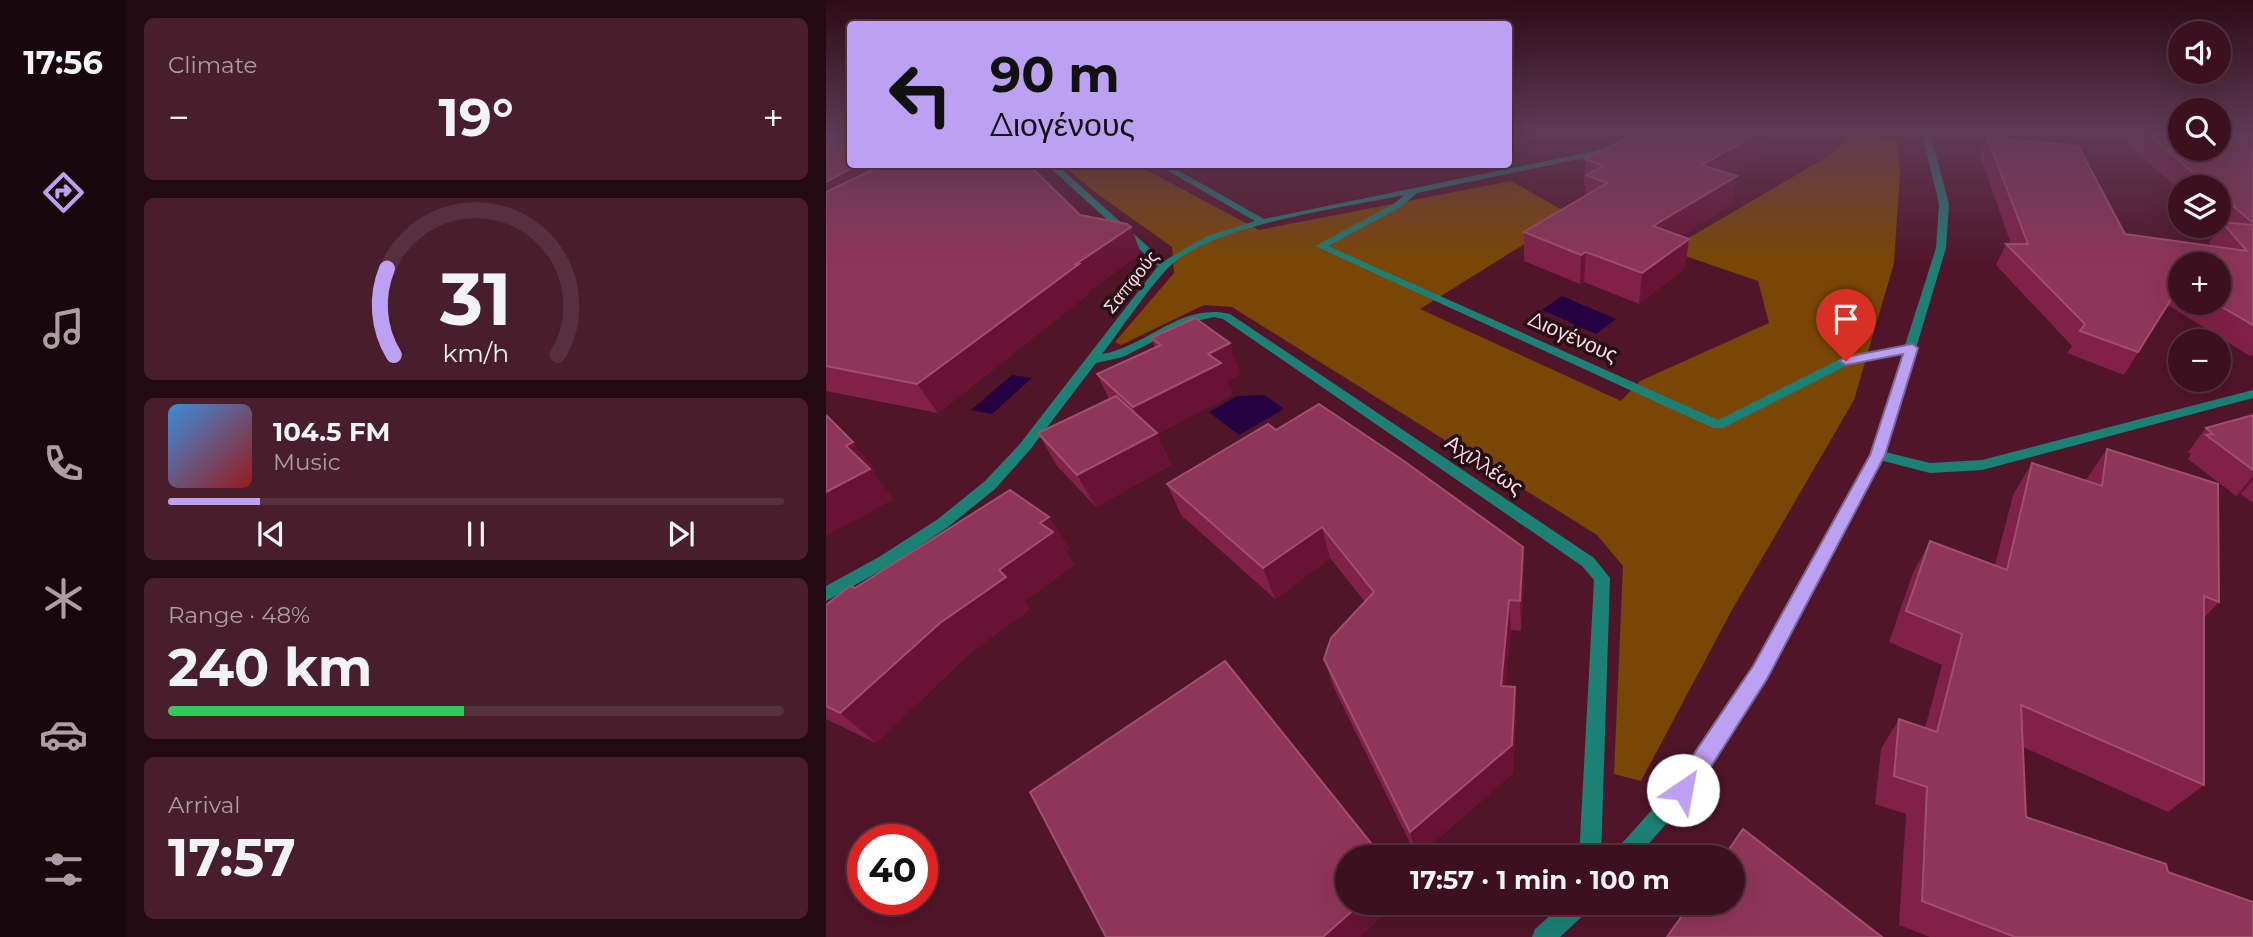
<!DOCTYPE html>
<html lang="en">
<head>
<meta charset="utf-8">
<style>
	:root { --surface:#3d1020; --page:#481e2d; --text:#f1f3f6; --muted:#ad9da5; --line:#56303e; --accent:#bca0f2 }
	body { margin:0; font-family:Montserrat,sans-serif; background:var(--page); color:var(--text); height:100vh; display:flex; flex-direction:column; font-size:26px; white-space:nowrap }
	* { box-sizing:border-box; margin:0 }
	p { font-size:23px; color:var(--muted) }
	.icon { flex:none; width:38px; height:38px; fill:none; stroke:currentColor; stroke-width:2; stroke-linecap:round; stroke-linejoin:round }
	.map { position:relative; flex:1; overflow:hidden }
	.panel { display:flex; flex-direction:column; gap:18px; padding:18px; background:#220912; width:700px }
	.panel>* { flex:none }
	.banner { position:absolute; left:21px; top:21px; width:665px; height:147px; border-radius:7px; box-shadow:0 7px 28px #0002,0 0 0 2px var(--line); background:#bca0f2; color:#111; overflow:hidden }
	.buttons { position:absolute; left:1342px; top:21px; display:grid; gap:14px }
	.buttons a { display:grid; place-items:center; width:63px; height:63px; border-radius:50%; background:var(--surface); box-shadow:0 7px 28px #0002,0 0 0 2px var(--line); font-size:35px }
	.speed { position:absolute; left:21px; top:824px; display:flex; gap:14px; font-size:35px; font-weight:700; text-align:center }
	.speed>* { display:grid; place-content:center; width:91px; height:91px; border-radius:50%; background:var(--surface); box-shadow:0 7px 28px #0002,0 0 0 2px var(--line); line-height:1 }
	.speed .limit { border:10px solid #d22; background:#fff; color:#111 }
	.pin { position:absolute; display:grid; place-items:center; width:60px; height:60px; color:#fff; margin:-72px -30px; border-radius:50% 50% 50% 0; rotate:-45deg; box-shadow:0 0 7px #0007 }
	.pin .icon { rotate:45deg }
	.me { position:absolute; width:77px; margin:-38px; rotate:33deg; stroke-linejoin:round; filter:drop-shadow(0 0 5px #0008) }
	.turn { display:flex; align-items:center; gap:24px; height:147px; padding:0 28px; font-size:32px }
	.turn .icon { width:91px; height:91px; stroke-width:2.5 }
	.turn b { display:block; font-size:49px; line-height:60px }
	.big { font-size:52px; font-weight:700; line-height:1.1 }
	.panel .widget { flex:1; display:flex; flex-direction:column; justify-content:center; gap:10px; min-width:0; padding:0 24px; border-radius:10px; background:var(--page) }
	.panel .dial { align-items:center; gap:0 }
	.dial svg { height:182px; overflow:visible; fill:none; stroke:var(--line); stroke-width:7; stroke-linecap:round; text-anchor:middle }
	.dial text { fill:var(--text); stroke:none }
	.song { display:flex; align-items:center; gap:21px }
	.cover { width:84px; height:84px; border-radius:10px; background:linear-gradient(135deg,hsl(210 70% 55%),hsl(0 70% 35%)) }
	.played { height:7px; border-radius:4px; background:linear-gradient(90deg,var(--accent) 15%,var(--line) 15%) }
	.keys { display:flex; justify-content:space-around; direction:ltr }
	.heat { display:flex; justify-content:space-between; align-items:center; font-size:38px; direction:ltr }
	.charge { height:10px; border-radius:5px; background:linear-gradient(90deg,#34c759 48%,var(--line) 0) }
	.trip { position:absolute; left:509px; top:845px; width:410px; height:70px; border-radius:35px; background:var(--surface); box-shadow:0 7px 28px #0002,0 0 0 2px var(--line); font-weight:700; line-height:70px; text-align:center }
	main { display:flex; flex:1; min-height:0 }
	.tabs { display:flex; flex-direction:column; width:126px; justify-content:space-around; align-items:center; background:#18060d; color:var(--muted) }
	.tabs .icon { width:49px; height:49px }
	.tabs .current { color:var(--accent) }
	.tabs b { font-size:32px; color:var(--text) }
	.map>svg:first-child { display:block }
	.green { fill:#7a4605 }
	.water { fill:#240041 }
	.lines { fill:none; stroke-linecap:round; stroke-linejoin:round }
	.minor { fill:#1c8074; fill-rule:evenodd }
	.tertiary { fill:#1c8074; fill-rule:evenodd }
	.wall { fill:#812048; fill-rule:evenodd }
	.shaded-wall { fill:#681335 }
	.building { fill:#8f3559; stroke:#a04f6e; stroke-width:2 }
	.route { fill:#bca0f2; stroke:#7a689d; stroke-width:2 }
	.labels { text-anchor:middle; stroke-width:7; stroke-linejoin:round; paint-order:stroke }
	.far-street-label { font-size:18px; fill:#fddde4; stroke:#270d15 }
	.street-label { font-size:21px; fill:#fddde4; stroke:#270d15 }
</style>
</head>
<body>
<main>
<nav class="tabs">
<b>17:56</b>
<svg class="icon current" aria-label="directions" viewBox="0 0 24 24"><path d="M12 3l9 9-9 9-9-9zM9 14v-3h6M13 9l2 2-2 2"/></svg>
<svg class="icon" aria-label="music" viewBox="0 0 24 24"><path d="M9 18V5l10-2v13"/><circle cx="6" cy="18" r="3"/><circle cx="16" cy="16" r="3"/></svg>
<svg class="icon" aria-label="phone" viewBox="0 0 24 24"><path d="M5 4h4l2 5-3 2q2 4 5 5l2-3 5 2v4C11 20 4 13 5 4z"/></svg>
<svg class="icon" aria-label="climate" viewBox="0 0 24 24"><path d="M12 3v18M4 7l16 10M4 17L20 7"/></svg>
<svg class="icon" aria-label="car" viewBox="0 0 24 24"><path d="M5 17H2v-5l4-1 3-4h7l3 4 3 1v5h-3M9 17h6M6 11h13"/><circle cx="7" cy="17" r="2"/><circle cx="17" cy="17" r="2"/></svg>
<svg class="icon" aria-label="filters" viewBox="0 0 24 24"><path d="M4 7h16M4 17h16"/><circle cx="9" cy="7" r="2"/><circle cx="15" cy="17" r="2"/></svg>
</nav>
<section class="panel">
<div class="widget"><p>Climate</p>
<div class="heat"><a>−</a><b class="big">19°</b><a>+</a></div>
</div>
<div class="widget dial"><svg viewBox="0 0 100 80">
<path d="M14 69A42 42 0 1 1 86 69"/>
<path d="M14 69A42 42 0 0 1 11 31" stroke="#bca0f2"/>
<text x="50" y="56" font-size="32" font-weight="700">31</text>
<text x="50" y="72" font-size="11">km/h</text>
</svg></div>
<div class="widget">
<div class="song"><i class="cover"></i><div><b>104.5 FM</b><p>Music</p></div></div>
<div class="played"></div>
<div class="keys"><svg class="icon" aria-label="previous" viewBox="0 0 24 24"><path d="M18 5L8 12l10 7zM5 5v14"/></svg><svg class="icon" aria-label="pause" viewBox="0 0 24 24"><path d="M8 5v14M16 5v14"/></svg><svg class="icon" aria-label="next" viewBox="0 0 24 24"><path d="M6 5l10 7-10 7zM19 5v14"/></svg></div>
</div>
<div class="widget"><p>Range · 48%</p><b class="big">240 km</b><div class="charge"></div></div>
<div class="widget"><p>Arrival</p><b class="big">17:57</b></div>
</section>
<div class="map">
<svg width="1427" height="937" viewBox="0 0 1427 937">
	<rect width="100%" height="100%" fill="#51152a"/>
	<polygon class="green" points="1027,134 1070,140 1074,173 1068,263 1028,400 907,608 815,781 788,774 797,566 771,535 406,307 378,305 295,345 289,342 348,273 346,247 273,195 236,165 311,165 433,230 685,181 745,215 594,309 795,401 814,381 943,323 932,281 842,250 1006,154"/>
	<g class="water">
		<polygon points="736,296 790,319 770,334 716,310"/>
		<polygon points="186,375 206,378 166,414 145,410"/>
		<polygon points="438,395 458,409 413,435 383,412 411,396"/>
	</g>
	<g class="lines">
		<g class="minor">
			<path d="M788 147 792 149 791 151 591 193 575 207 502 246 892 420 1016 358 1086 344 1092 348 1086 352 1024 364 897 428H887L489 246 569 203 578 195C517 208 382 225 341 269 317 295 297 327 276 354 322 346 355 302 404 314L768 558 784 578 775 858H753L768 580 756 566 397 319 388 317 365 322 297 357 270 363 203 451 169 489 122 527 65 565 0 601V586L53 557 112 519 159 481 193 445 332 266 220 164H230L338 261 381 236 429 221 330 164H341L438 219Z"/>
			<polygon points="1427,390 1427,398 1156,470 1104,473 1046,458 1044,455 1051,450 1104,463 1156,460"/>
		</g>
		<g class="tertiary">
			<polygon points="1096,133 1104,133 1123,204 1120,248 1058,455 940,679 864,797 810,858 786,858 789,851 850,783 928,667 1044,455 1110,248 1113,204"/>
			<polygon points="738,903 765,903 762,911 734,937 706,937 709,929"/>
		</g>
	</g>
	<g class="wall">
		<polygon points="0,133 254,215 305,227 315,254 264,290 265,292 112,413 0,391"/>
		<path d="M1290 133H1427V355L1424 356 1342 305 1298 375 1241 353 1246 346 1170 265 1180 244H1185L1154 156 1161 137 1299 234 1386 247 1383 243 1394 226 1393 187H1354V191ZM1354 264 1393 303H1354Z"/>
		<polygon points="932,157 903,174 906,204 855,236 859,268 813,304 758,282 754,284 698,261 698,232 759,196 760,186 758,186 759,159"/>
		<polygon points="325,338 414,374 401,381 406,395 331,434 345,465 270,507 231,466 212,433 283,399 271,374 329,348"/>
		<polygon points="1427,415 1427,503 1415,494 1410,496 1362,459 1365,454 1362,452 1380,428"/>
		<polygon points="450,430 697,547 698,578 695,631 685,630 679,687 689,687 690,716 687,773 591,857 508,688 498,659 539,602 504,558 449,599 355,515 341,484"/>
		<polygon points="1281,449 1393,602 1378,618 1378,785 1342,812 1197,747 1200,817 1342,872 1427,937 1104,937 1073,925 1080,814 1049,804 1055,749 1073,719 1099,728 1116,665 1063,642 1087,573 1104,541 1169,565 1187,495 1206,463 1260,480"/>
		<polygon points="223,517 243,549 240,552 248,565 198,601 204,609 143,654 50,743 0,719 0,605 29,588"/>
	</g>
	<g class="shaded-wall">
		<polygon points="682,133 719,133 682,140"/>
		<polygon points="933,133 937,133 932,157 872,192 876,165"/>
		<polygon points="33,164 94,164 0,216 0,182"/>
		<polygon points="520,164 551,164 521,169"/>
		<polygon points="911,176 906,204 824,255 827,226"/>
		<polygon points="305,227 315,254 264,290 265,292 112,413 91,384 250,264"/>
		<polygon points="863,239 859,268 813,304 816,273"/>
		<polygon points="760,252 758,282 754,284 755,255"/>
		<polygon points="404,343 414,374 401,381 406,395 331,434 345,465 270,507 251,475 322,438 307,407 382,354"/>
		<polygon points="27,442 51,472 48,474 68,499 0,536 0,492 20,446"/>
		<polygon points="1427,476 1427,480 1415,494 1410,496"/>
		<polygon points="223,517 243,549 240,552 248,565 198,601 204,609 143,654 50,743 14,713 173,570 214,523"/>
		<polygon points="496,527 504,558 449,599 437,568"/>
		<polygon points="697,547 698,578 695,631 694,601"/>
		<polygon points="683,600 685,630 677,715 675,686"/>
		<polygon points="689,687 690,716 687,773 591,857 584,832"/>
		<polygon points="535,903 570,903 534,937 497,937"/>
	</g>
	<g class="building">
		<polygon points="0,133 24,133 24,164 33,164 0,182"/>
		<polygon points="811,133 933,133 876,165 911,176 827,226 863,239 816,273 760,252 755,255 698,232 781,183 760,175 778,166 759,159"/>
		<polygon points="1321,133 1354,133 1354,149 1393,149 1393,133 1427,133 1427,223 1393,194 1393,187 1384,187"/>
		<polygon points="1161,137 1252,146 1299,234 1421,251 1396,222 1427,225 1427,325 1389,303 1393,303 1393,264 1354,264 1354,285 1312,352 1254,331 1259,324 1180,244 1202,244"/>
		<polygon points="58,164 202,164 254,215 301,224 305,227 250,264 253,264 91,384 0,366 0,192"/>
		<polygon points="369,318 404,343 382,354 395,363 307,407 271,374 335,345 325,338"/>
		<polygon points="290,396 331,433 251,475 212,433"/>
		<polygon points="493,404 575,459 697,547 694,601 683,600 675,686 689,687 686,745 584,832 498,659 505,638 548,592 496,527 437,568 341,484 442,424 450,430"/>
		<polygon points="0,415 27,442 20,446 44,469 0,492"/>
		<polygon points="1427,415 1427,470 1380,435 1387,434 1380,428"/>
		<polygon points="1281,449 1392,484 1393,602 1378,596 1378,785 1195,705 1200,817 1340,864 1342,872 1427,902 1427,937 1189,937 1096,901 1101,787 1068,776 1073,719 1111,732 1136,634 1080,611 1104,541 1181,570 1206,463 1276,486"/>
		<polygon points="184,490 223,517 214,523 227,532 173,570 180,577 114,623 14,713 0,706 0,605 24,586 29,588"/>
		<polygon points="399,661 557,858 522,858 522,903 535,903 497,937 280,937 204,792"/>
		<polygon points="917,829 1056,937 841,937 865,903 906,903 906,858 897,858"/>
	</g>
	<linearGradient id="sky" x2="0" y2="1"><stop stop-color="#2d0c17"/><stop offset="0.5" stop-color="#5f3b55"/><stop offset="1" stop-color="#5f3b55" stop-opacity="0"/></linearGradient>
	<rect width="1427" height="264" fill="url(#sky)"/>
	<polygon class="route" points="1086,344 1092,348 1059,455 941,679 865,798 857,801 849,798 845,790 849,782 927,666 1044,455 1077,354 1020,365 1013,361 1020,357"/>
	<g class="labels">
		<g class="far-street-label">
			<text transform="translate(305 282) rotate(-51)" y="6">Σαπφούς</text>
		</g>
		<g class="street-label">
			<text transform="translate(747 337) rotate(24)" y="7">Διογένους</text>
			<text transform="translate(658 465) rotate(34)" y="7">Αχιλλέως</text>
		</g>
	</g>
</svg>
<div class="buttons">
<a><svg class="icon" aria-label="sound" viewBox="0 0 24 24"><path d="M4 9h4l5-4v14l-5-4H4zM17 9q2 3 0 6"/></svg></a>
<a><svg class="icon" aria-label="search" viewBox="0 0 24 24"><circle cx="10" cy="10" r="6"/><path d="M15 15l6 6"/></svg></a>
<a><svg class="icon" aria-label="layers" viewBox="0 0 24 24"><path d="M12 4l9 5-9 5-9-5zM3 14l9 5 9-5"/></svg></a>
<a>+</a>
<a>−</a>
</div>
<div class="speed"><div class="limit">40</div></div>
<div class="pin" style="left:1020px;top:361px;background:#d93025"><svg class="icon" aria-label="arrive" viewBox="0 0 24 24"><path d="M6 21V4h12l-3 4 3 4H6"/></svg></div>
<svg class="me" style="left:857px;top:790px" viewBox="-20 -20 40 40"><circle r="19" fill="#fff"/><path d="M0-13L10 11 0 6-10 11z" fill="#bca0f2"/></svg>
<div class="trip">17:57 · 1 min · 100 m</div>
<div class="banner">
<div class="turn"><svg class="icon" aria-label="left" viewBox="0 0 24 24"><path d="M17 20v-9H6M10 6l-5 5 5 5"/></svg><div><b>90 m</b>Διογένους</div></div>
</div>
</div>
</main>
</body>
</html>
